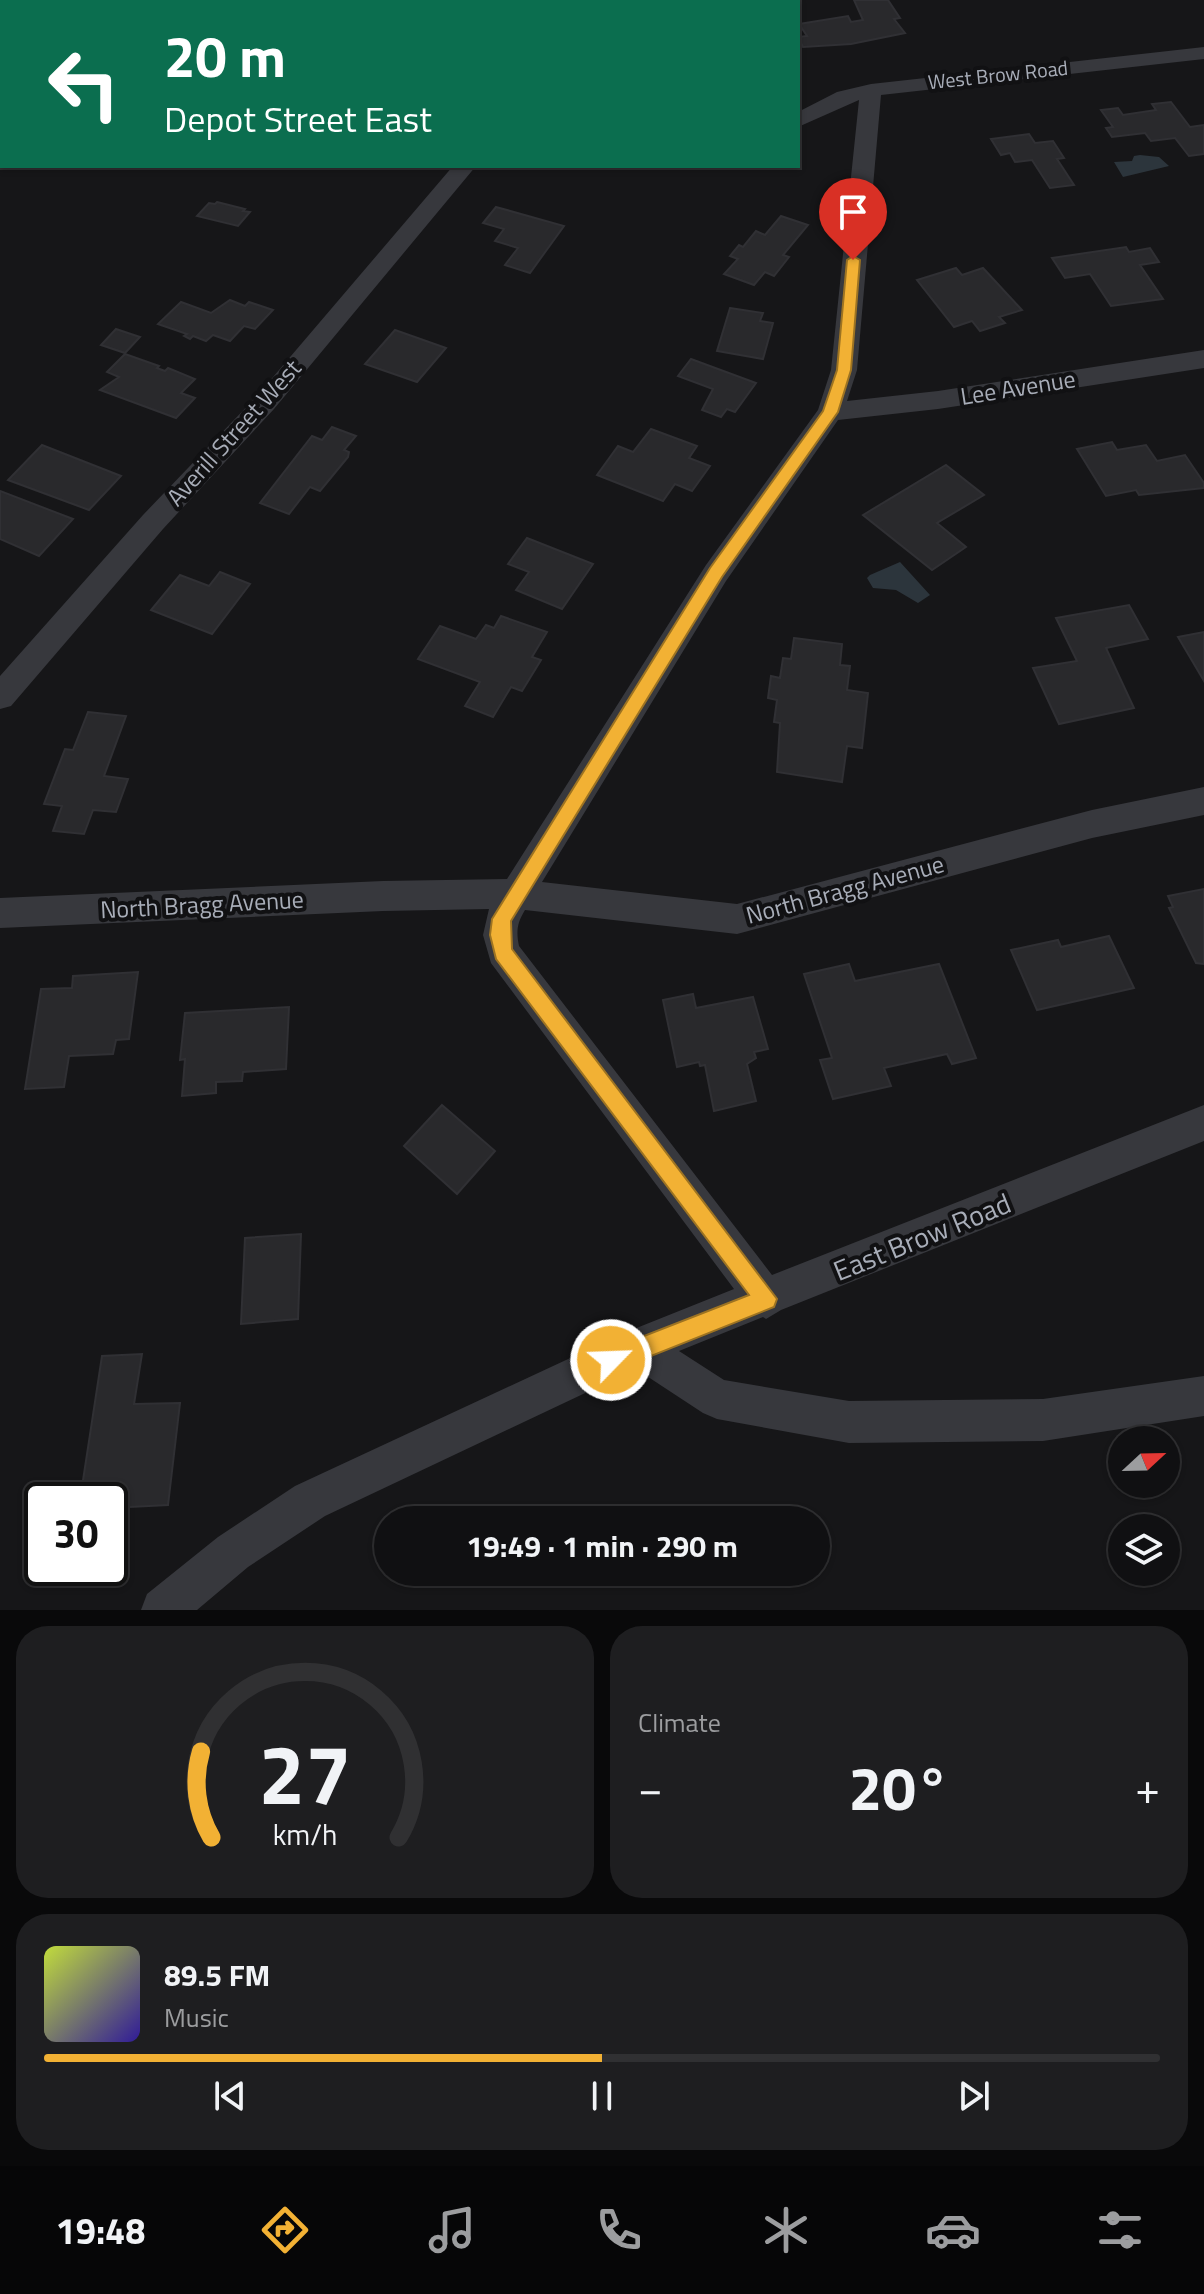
<!DOCTYPE html>
<html lang="en">
<head>
<meta charset="utf-8">
<style>
	:root { --surface:#101012; --page:#1e1e20; --text:#f1f3f6; --muted:#9c9d9f; --line:#303032; --accent:#f2b134 }
	body { margin:0; font-family:"Titillium Web",sans-serif; background:var(--page); color:var(--text); height:100vh; display:flex; flex-direction:column; font-size:30px; white-space:nowrap }
	* { box-sizing:border-box; margin:0 }
	p { font-size:26px; color:var(--muted) }
	.icon { flex:none; width:44px; height:44px; fill:none; stroke:currentColor; stroke-width:2; stroke-linecap:round; stroke-linejoin:round }
	.map { position:relative; height:1610px; overflow:hidden }
	.panel { display:flex; flex-direction:column; gap:16px; padding:16px; background:#09090a; flex:1 }
	.panel>* { flex:none }
	.guide { position:absolute; left:0px; top:0px; width:800px; height:168px; box-shadow:0 2px 6px #0004,0 0 0 2px var(--line); background:#0b6e4f; color:#fff; overflow:hidden }
	.needle { width:52px; rotate:68deg }
	.buttons { position:absolute; left:1108px; top:1426px; display:grid; gap:16px }
	.buttons a { display:grid; place-items:center; width:72px; height:72px; border-radius:50%; background:var(--surface); box-shadow:0 2px 6px #0004,0 0 0 2px var(--line); font-size:40px }
	.speed { position:absolute; left:24px; top:1482px; display:flex; gap:16px; font-size:40px; font-weight:700; text-align:center }
	.speed>* { display:grid; place-content:center; width:104px; height:104px; border-radius:50%; background:var(--surface); box-shadow:0 2px 6px #0004,0 0 0 2px var(--line); line-height:1 }
	.speed .limit { border:4px solid #111; border-radius:12px; background:#fff; color:#111 }
	.pin { position:absolute; display:grid; place-items:center; width:68px; height:68px; color:#fff; margin:-82px -34px; border-radius:50% 50% 50% 0; rotate:-45deg; box-shadow:0 0 8px #0007 }
	.pin .icon { rotate:45deg }
	.me { position:absolute; width:88px; margin:-44px; rotate:66deg; stroke-linejoin:round; filter:drop-shadow(0 0 6px #0008) }
	.turn { display:flex; align-items:center; gap:28px; height:168px; padding:0 32px; font-size:36px }
	.turn .icon { width:104px; height:104px; stroke-width:2.5 }
	.turn b { display:block; font-size:56px; line-height:68px }
	.big { font-size:60px; font-weight:700; line-height:1.1 }
	.panel .card { flex:1; display:flex; flex-direction:column; justify-content:center; gap:12px; min-width:0; padding:0 28px; border-radius:32px; background:var(--page) }
	.panel .dial { align-items:center; gap:0 }
	.dial svg { height:208px; overflow:visible; fill:none; stroke:var(--line); stroke-width:7; stroke-linecap:round; text-anchor:middle }
	.dial text { fill:var(--text); stroke:none }
	.song { display:flex; align-items:center; gap:24px }
	.cover { width:96px; height:96px; border-radius:12px; background:linear-gradient(135deg,hsl(70 70% 55%),hsl(250 70% 35%)) }
	.played { height:8px; border-radius:4px; background:linear-gradient(90deg,var(--accent) 50%,var(--line) 50%) }
	.keys { display:flex; justify-content:space-around; direction:ltr }
	.heat { display:flex; justify-content:space-between; align-items:center; font-size:44px; direction:ltr }
	.panel .tiles { flex:1; display:grid; gap:16px; grid-template-columns:1fr 1fr }
	.card:last-child { grid-column:span 2 }
	.trip { position:absolute; left:374px; top:1506px; width:456px; height:80px; border-radius:40px; background:var(--surface); box-shadow:0 2px 6px #0004,0 0 0 2px var(--line); font-weight:700; line-height:80px; text-align:center }
	.tabs { display:flex; height:128px; justify-content:space-around; align-items:center; background:#060607; color:var(--muted) }
	.tabs .icon { width:56px; height:56px }
	.tabs .selected { color:var(--accent) }
	.tabs b { font-size:36px; color:var(--text) }
	.map>svg:first-child { display:block }
	.water { fill:#2c353c }
	.building { fill:#29292c; stroke:#303034; stroke-width:2 }
	.lines { fill:none; stroke-linecap:round; stroke-linejoin:round }
	.minor { fill:#37383d; fill-rule:evenodd }
	.route { fill:#f2b134; stroke:#9d7322; stroke-width:2 }
	.labels { text-anchor:middle; stroke-width:8; stroke-linejoin:round; paint-order:stroke }
	.far-street-label { font-size:20px; fill:#a8adb8; stroke:#111113 }
	.street-label { font-size:24px; fill:#a8adb8; stroke:#111113 }
	.near-street-label { font-size:28px; fill:#a8adb8; stroke:#111113 }
</style>
</head>
<body>
<div class="map">
<svg width="1204" height="1610" viewBox="0 0 1204 1610">
	<rect width="100%" height="100%" fill="#161618"/>
	<g class="water">
		<polygon points="1140,155 1159,157 1169,166 1123,177 1114,162 1132,161 1134,156"/>
		<polygon points="900,562 930,595 918,603 896,590 873,588 867,578 870,575"/>
	</g>
	<g class="building">
		<polygon points="357,0 434,0 432,2"/>
		<polygon points="854,0 888,0 900,18 894,19 905,33 851,44 803,47 798,37 807,36 799,24 848,16 851,22 863,20"/>
		<polygon points="1171,102 1190,127 1204,125 1204,154 1189,156 1175,138 1151,141 1145,133 1112,137 1106,128 1113,127 1101,110 1118,108 1123,115 1156,110 1152,104"/>
		<polygon points="1029,134 1035,143 1053,141 1064,158 1057,159 1074,185 1050,188 1032,160 1015,162 1010,153 1001,155 991,139"/>
		<polygon points="217,202 245,209 243,211 250,212 238,226 197,216 209,203 215,204"/>
		<polygon points="496,207 564,226 530,273 505,265 518,248 495,241 504,229 483,223"/>
		<polygon points="781,216 808,225 783,255 789,257 774,276 765,272 754,285 724,274 738,259 730,256 739,245 743,247 756,231 765,235"/>
		<polygon points="1126,247 1129,252 1150,248 1159,262 1140,265 1163,299 1111,306 1090,274 1065,278 1052,258"/>
		<polygon points="956,268 962,275 983,268 1022,310 999,317 1005,323 980,331 972,321 954,327 917,280"/>
		<polygon points="230,300 245,306 249,302 273,310 255,329 244,326 230,341 213,335 206,341 193,336 190,339 184,336 187,334 158,324 181,302 211,313"/>
		<polygon points="730,308 763,313 760,321 773,323 763,359 717,351"/>
		<polygon points="116,329 140,337 125,353 101,345"/>
		<polygon points="395,330 446,348 417,382 365,364"/>
		<polygon points="125,354 159,366 157,368 165,371 168,368 195,379 181,393 195,398 176,418 100,390 119,377 107,372"/>
		<polygon points="691,359 756,383 735,412 727,409 721,417 702,410 713,389 678,376"/>
		<polygon points="332,427 356,436 344,450 349,452 348,457 320,491 310,487 289,514 260,503 312,436 322,440"/>
		<polygon points="651,429 697,446 689,458 710,466 692,491 675,484 663,501 597,475 618,446 633,452"/>
		<polygon points="1112,442 1117,450 1146,445 1157,461 1185,455 1204,483 1204,488 1139,495 1136,490 1106,496 1077,449"/>
		<polygon points="42,445 121,476 89,510 8,480"/>
		<polygon points="946,465 984,495 937,523 966,547 932,570 863,515"/>
		<polygon points="0,491 73,519 39,556 0,539"/>
		<polygon points="527,538 593,564 562,609 516,590 529,572 508,564"/>
		<polygon points="220,572 250,584 212,634 151,610 180,575 209,586"/>
		<polygon points="1129,605 1148,639 1106,648 1134,708 1059,724 1033,668 1077,661 1056,618"/>
		<polygon points="501,616 547,632 532,657 541,660 522,691 511,687 493,717 465,706 480,682 418,659 440,626 476,639 486,625 494,628"/>
		<polygon points="1204,632 1204,681 1178,637"/>
		<polygon points="794,638 842,644 840,665 850,666 847,690 868,693 862,748 847,746 842,782 777,772 780,723 774,722 777,700 768,698 771,676 780,678 783,658 791,659"/>
		<polygon points="88,712 126,716 104,776 128,779 116,812 93,810 84,834 53,831 62,806 44,804 65,749 73,750"/>
		<polygon points="1204,889 1204,964 1196,963 1169,908 1173,907 1168,896"/>
		<polygon points="1109,936 1134,988 1037,1010 1011,950 1058,940 1061,947"/>
		<polygon points="849,964 855,981 939,964 976,1058 952,1064 947,1054 884,1068 891,1086 833,1099 820,1060 832,1058 804,974"/>
		<polygon points="138,972 129,1039 116,1040 113,1054 69,1056 64,1087 25,1089 41,989 72,988 73,976"/>
		<polygon points="693,994 696,1008 753,997 768,1049 754,1052 756,1058 747,1064 756,1101 714,1111 705,1065 700,1066 699,1062 677,1067 663,1000"/>
		<polygon points="289,1007 286,1069 243,1072 242,1081 216,1082 216,1093 182,1096 185,1059 180,1060 185,1013"/>
		<polygon points="442,1105 495,1151 457,1194 404,1146"/>
		<polygon points="301,1234 298,1319 241,1324 245,1238"/>
		<polygon points="142,1354 134,1404 180,1403 168,1505 110,1508 110,1500 80,1500 102,1356"/>
	</g>
	<g class="lines">
		<g class="minor">
			<polygon points="202,0 227,0 228,2 203,2"/>
			<path d="M1204 47V59L881 95 857 370 847 401 938 391 1204 350V368L938 409 838 420 726 581 542 882 737 904 1092 810 1204 787V815L1092 838 737 934 525 910C517 923 516 931 519 946L772 1275 1204 1105V1141L781 1310 766 1319 763 1317 679 1351 724 1380 849 1401 1043 1399 1204 1376V1416L1043 1441 849 1443 717 1419 703 1413 636 1369 325 1516 248 1567 197 1610H141L147 1594 218 1537 295 1486 624 1333 734 1289 491 963 483 935 489 909 383 911 0 928V898L383 881 507 879 706 565 818 410 831 370 859 100 798 127V112L837 92 871 84Z"/>
			<polygon points="453,166 476,166 274,409 163,529 11,706 0,709 0,676 143,515 256,397"/>
		</g>
	</g>
	<polygon class="route" points="853,256 860,260 851,370 838,412 722,577 511,921 512,949 777,1299 774,1307 611,1372 603,1369 599,1360 603,1352 749,1295 496,959 490,935 492,919 710,568 823,411 837,370 847,260"/>
	<g class="labels">
		<g class="far-street-label">
			<text transform="translate(998 75) rotate(-6)" y="7">West Brow Road</text>
		</g>
		<g class="street-label">
			<text transform="translate(1018 388) rotate(-9)" y="8">Lee Avenue</text>
			<text transform="translate(234 433) rotate(-48)" y="8">Averill Street West</text>
			<text transform="translate(845 890) rotate(-15)" y="8">North Bragg Avenue</text>
			<text transform="translate(202 905) rotate(-3)" y="8">North Bragg Avenue</text>
		</g>
		<g class="near-street-label">
			<text transform="translate(922 1237) rotate(-22)" y="10">East Brow Road</text>
		</g>
	</g>
</svg>
<div class="buttons">
<a><svg class="needle" viewBox="-14 -14 28 28"><path d="M0-13l5 13h-10z" fill="#e53935"/><path d="M0 13l5-13h-10z" fill="#9c9d9f"/></svg></a>
<a><svg class="icon" aria-label="layers" viewBox="0 0 24 24"><path d="M12 4l9 5-9 5-9-5zM3 14l9 5 9-5"/></svg></a>
</div>
<div class="speed"><div class="limit">30</div></div>
<div class="pin" style="left:853px;top:260px;background:#d93025"><svg class="icon" aria-label="arrive" viewBox="0 0 24 24"><path d="M6 21V4h12l-3 4 3 4H6"/></svg></div>
<svg class="me" style="left:611px;top:1360px" viewBox="-20 -20 40 40"><circle r="17" fill="#f2b134" stroke="#fff" stroke-width="3"/><path d="M0-11L8 9 0 5-8 9z" fill="#fff"/></svg>
<div class="trip">19:49 · 1 min · 290 m</div>
<div class="guide">
<div class="turn"><svg class="icon" aria-label="left" viewBox="0 0 24 24"><path d="M17 20v-9H6M10 6l-5 5 5 5"/></svg><div><b>20 m</b>Depot Street East</div></div>
</div>
</div>
<section class="panel">
<div class="tiles">
<div class="card dial"><svg viewBox="0 0 100 80">
<path d="M14 69A42 42 0 1 1 86 69"/>
<path d="M14 69A42 42 0 0 1 10 36" stroke="#f2b134"/>
<text x="50" y="56" font-size="32" font-weight="700">27</text>
<text x="50" y="72" font-size="11">km/h</text>
</svg></div>
<div class="card"><p>Climate</p>
<div class="heat"><a>−</a><b class="big">20°</b><a>+</a></div>
</div>
<div class="card">
<div class="song"><i class="cover"></i><div><b>89.5 FM</b><p>Music</p></div></div>
<div class="played"></div>
<div class="keys"><svg class="icon" aria-label="previous" viewBox="0 0 24 24"><path d="M18 5L8 12l10 7zM5 5v14"/></svg><svg class="icon" aria-label="pause" viewBox="0 0 24 24"><path d="M8 5v14M16 5v14"/></svg><svg class="icon" aria-label="next" viewBox="0 0 24 24"><path d="M6 5l10 7-10 7zM19 5v14"/></svg></div>
</div>
</div>
</section>
<nav class="tabs">
<b>19:48</b>
<svg class="icon selected" aria-label="directions" viewBox="0 0 24 24"><path d="M12 3l9 9-9 9-9-9zM9 14v-3h6M13 9l2 2-2 2"/></svg>
<svg class="icon" aria-label="music" viewBox="0 0 24 24"><path d="M9 18V5l10-2v13"/><circle cx="6" cy="18" r="3"/><circle cx="16" cy="16" r="3"/></svg>
<svg class="icon" aria-label="phone" viewBox="0 0 24 24"><path d="M5 4h4l2 5-3 2q2 4 5 5l2-3 5 2v4C11 20 4 13 5 4z"/></svg>
<svg class="icon" aria-label="climate" viewBox="0 0 24 24"><path d="M12 3v18M4 7l16 10M4 17L20 7"/></svg>
<svg class="icon" aria-label="car" viewBox="0 0 24 24"><path d="M5 17H2v-5l4-1 3-4h7l3 4 3 1v5h-3M9 17h6M6 11h13"/><circle cx="7" cy="17" r="2"/><circle cx="17" cy="17" r="2"/></svg>
<svg class="icon" aria-label="filters" viewBox="0 0 24 24"><path d="M4 7h16M4 17h16"/><circle cx="9" cy="7" r="2"/><circle cx="15" cy="17" r="2"/></svg>
</nav>
</body>
</html>
